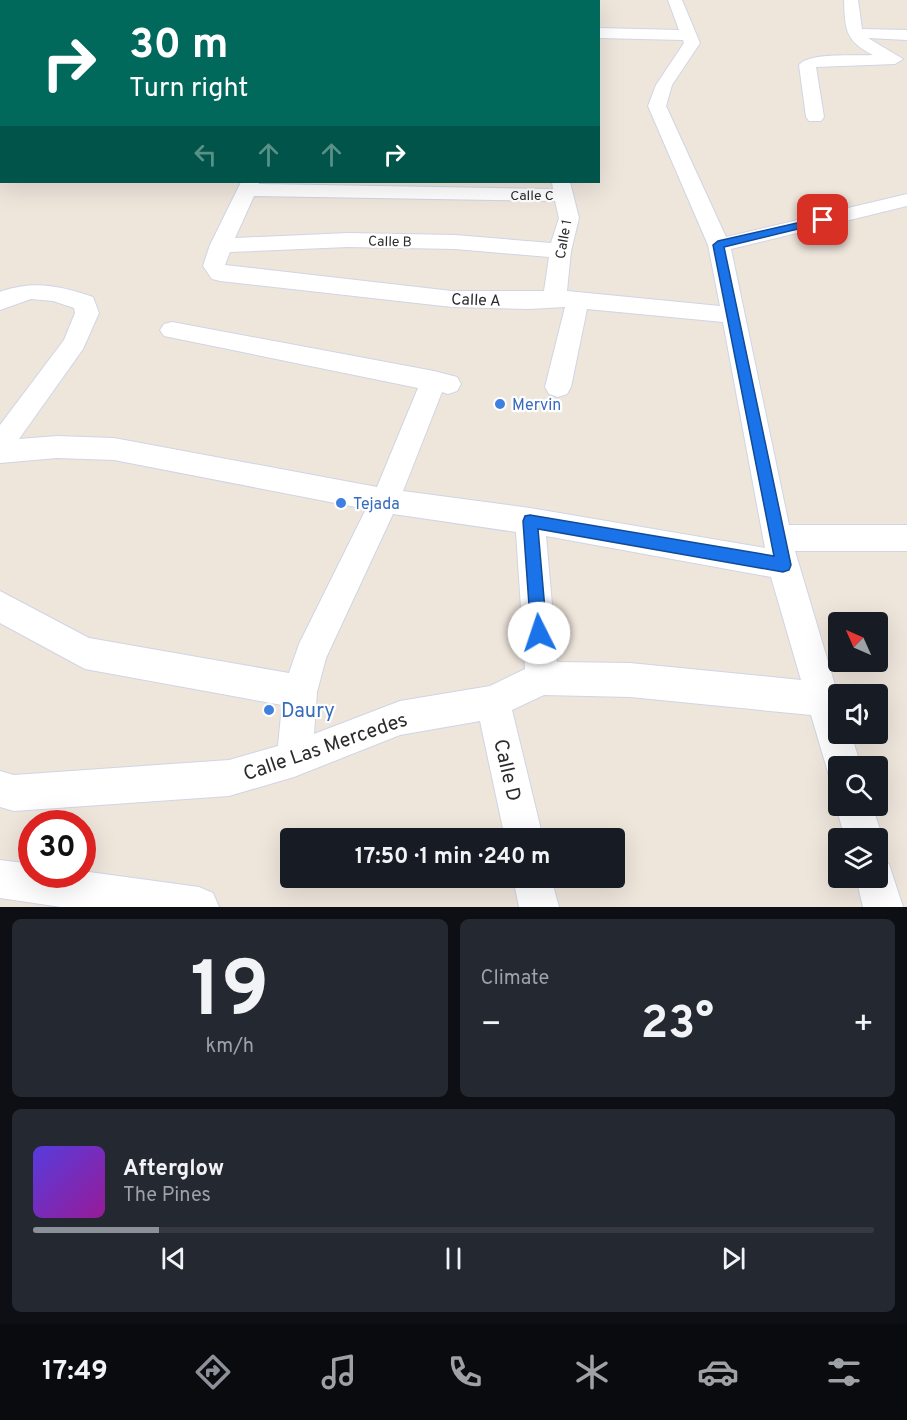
<!DOCTYPE html>
<html lang="en">
<head>
<meta charset="utf-8">
<style>
	:root { --surface:#171b24; --page:#242831; --text:#f1f3f6; --muted:#9ea1a6; --line:#363941; --accent:#8c9099 }
	body { margin:0; font-family:Overpass,sans-serif; background:var(--page); color:var(--text); height:100vh; display:flex; flex-direction:column; font-size:22px; white-space:nowrap }
	* { box-sizing:border-box; margin:0 }
	p { font-size:20px; color:var(--muted) }
	.icon { flex:none; width:33px; height:33px; fill:none; stroke:currentColor; stroke-width:2; stroke-linecap:round; stroke-linejoin:round }
	.map { position:relative; height:907px; overflow:hidden }
	.sheet { display:flex; flex-direction:column; gap:12px; padding:12px; background:#0d0f14; flex:1 }
	.sheet>* { flex:none }
	.guide { position:absolute; left:0px; top:0px; width:600px; height:183px; box-shadow:0 6px 24px #0002; background:#00695c; color:#fff; overflow:hidden }
	.needle { width:39px; rotate:315deg }
	.fabs { position:absolute; left:828px; top:612px; display:grid; gap:12px }
	.fabs a { display:grid; place-items:center; width:60px; height:60px; border-radius:6px; background:var(--surface); box-shadow:0 6px 24px #0002; font-size:30px }
	.speed { position:absolute; left:18px; top:810px; display:flex; gap:12px; font-size:30px; font-weight:700; text-align:center }
	.speed>* { display:grid; place-content:center; width:78px; height:78px; border-radius:50%; background:var(--surface); box-shadow:0 6px 24px #0002; line-height:1 }
	.speed .limit { border:9px solid #d22; background:#fff; color:#111 }
	.pin { position:absolute; display:grid; place-items:center; width:51px; height:51px; color:#fff; margin:-26px; border-radius:12px; box-shadow:0 3px 9px #0006 }
	.me { position:absolute; width:66px; margin:-33px; rotate:356deg; stroke-linejoin:round; filter:drop-shadow(0 0 4px #0008) }
	.turn { display:flex; align-items:center; gap:21px; height:126px; padding:0 30px; font-size:27px }
	.turn .icon { width:78px; height:78px; stroke-width:2.5 }
	.turn b { display:block; font-size:42px; line-height:51px }
	.lanes { display:flex; align-items:center; height:57px; padding:0 30px; background:#0003; justify-content:center; gap:30px; direction:ltr }
	.lanes .off { opacity:.35 }
	.big { font-size:45px; font-weight:700; line-height:1.1 }
	.sheet .tile { flex:1; display:flex; flex-direction:column; justify-content:center; gap:9px; min-width:0; padding:0 21px; border-radius:9px; background:var(--page) }
	.sheet .dial { align-items:center; gap:0 }
	.dial b { font-size:78px; line-height:1 }
	.song { display:flex; align-items:center; gap:18px }
	.cover { width:72px; height:72px; border-radius:9px; background:linear-gradient(135deg,hsl(250 70% 55%),hsl(300 70% 35%)) }
	.played { height:6px; border-radius:3px; background:linear-gradient(90deg,var(--accent) 15%,var(--line) 15%) }
	.keys { display:flex; justify-content:space-around; direction:ltr }
	.heat { display:flex; justify-content:space-between; align-items:center; font-size:33px; direction:ltr }
	.sheet .tiles { flex:1; display:grid; gap:12px; grid-template-columns:1fr 1fr }
	.tile:last-child { grid-column:span 2 }
	.trip { position:absolute; left:280px; top:828px; width:345px; height:60px; border-radius:6px; background:var(--surface); box-shadow:0 6px 24px #0002; font-weight:700; line-height:60px; text-align:center }
	.tabs { display:flex; height:96px; justify-content:space-around; align-items:center; background:#090b0e; color:var(--muted) }
	.tabs .icon { width:42px; height:42px }
	.tabs .current { color:var(--accent) }
	.tabs b { font-size:27px; color:var(--text) }
	.map>svg:first-child { display:block }
	.lines { fill:none; stroke-linecap:round; stroke-linejoin:round }
	.minor-casing { stroke:#d0d5e5; stroke-width:2 }
	.minor { fill:#fff; fill-rule:evenodd }
	.route { fill:#1a73e8; stroke:#114b97; stroke-width:1.5 }
	.shop-dot { fill:#3f7fe0; stroke:#fff; stroke-width:2 }
	.labels { text-anchor:middle; stroke-width:4.5; stroke-linejoin:round; paint-order:stroke }
	.far-street-label { font-size:14px; fill:#2b2b2b; stroke:#fff }
	.street-label { font-size:16px; fill:#2b2b2b; stroke:#fff }
	.shop-label { font-size:16px; fill:#366cbe; stroke:#fff; text-anchor:start }
	.near-shop-label { font-size:20px; fill:#366cbe; stroke:#fff; text-anchor:start }
	.near-street-label { font-size:20px; fill:#2b2b2b; stroke:#fff }
</style>
</head>
<body>
<div class="map">
<svg width="907" height="907" viewBox="0 0 907 907">
	<rect width="100%" height="100%" fill="#eee5db"/>
	<g class="lines">
		<defs>
			<g id="minor">
				<rect x="36" y="0" width="14" height="2"/>
				<polygon points="176,0 191,0 175,2"/>
				<polygon points="276,0 291,0 275,2"/>
				<polygon points="369,0 384,0 368,2"/>
				<path d="M668 0H682L700 43 672 85 666 106 726 237 907 194V206L731 249 789 525H907V551H795L838 695V734H851L861 766H838V782L830 779 811 715 630 697 544 695 512 710 543 838H505L480 721 400 735 294 777 229 796 14 811 0 807V771L14 775 229 760 278 746 282 705 85 669 0 623V591L89 638 289 673 299 644 366 509 114 460 57 458 0 463V425L64 340 75 313 74 308 53 301 31 299 0 310V292L2 291C35 280 61 286 93 297L99 313 83 349 19 439 57 436 114 438 377 487 418 388 164 336 160 330 164 324 172 322 434 371 457 377 461 384 457 391 448 394 442 392 403 491 530 508 765 548 723 322 587 309 571 387 567 394 558 397 549 394 545 387 565 307 529 309 452 307 220 281 212 279 203 266 210 245 241 182H259V184L553 189 552 182H570L579 218 571 251 567 291 720 306 708 245 648 106 656 85 684 43 683 40 598 38V28L679 30ZM254 196 555 201 559 218 551 243 455 235 348 233 235 238ZM348 247 455 249 549 257 544 291H452L225 265 230 252ZM393 514 516 532 525 669 490 686 400 701 314 734 317 692 326 658ZM546 536 771 577 801 680 630 663 557 662Z"/>
				<path d="M844 0H858L862 29 907 30V40L868 38 903 59 895 64 816 67 824 117 821 121H809L806 117 799 65C809 52 856 56 873 55 845 41 845 29 844 0Z"/>
				<rect x="0" y="5" width="2" height="8"/>
				<polygon points="0,102 2,102 0,115"/>
				<polygon points="838,799 838,806 872,806 883,838 878,851 878,838 845,838 836,806"/>
				<polygon points="0,860 32,864 32,874 82,874 82,871 199,887 213,893 219,907 61,907 0,898"/>
				<polygon points="878,860 889,864 903,907 863,907 856,878 878,878"/>
				<polygon points="513,878 551,878 559,907 519,907"/>
			</g>
		</defs>
		<use href="#minor" class="minor-casing"/>
		<use href="#minor" class="minor"/>
	</g>
	<polygon class="route" points="823,217 827,218 827,222 724,247 791,565 789,570 783,572 538,529 547,633 544,639 539,641 533,639 531,633 523,521 525,516 530,515 774,556 713,245 718,241"/>
	<g class="shop-dot">
		<circle cx="500" cy="404" r="6"/>
		<circle cx="341" cy="503" r="6"/>
		<circle cx="269" cy="710" r="6"/>
	</g>
	<g class="labels">
		<g class="far-street-label">
			<text x="532" y="200">Calle C</text>
			<text transform="translate(563 239) rotate(-80)" y="5">Calle 1</text>
			<text transform="translate(390 241) rotate(1)" y="5">Calle B</text>
		</g>
		<g class="street-label">
			<text transform="translate(476 299) rotate(2)" y="6">Calle A</text>
		</g>
		<g class="shop-label">
			<text x="512" y="410">Mervin</text>
			<text x="353" y="509">Tejada</text>
		</g>
		<g class="near-shop-label">
			<text x="281" y="717">Daury</text>
		</g>
		<g class="near-street-label">
			<text transform="translate(325 746) rotate(-19)" y="7">Calle Las Mercedes</text>
			<text transform="translate(508 770) rotate(77)" y="7">Calle D</text>
		</g>
	</g>
</svg>
<div class="fabs">
<a><svg class="needle" viewBox="-14 -14 28 28"><path d="M0-13l5 13h-10z" fill="#e53935"/><path d="M0 13l5-13h-10z" fill="#9ea1a6"/></svg></a>
<a><svg class="icon" aria-label="sound" viewBox="0 0 24 24"><path d="M4 9h4l5-4v14l-5-4H4zM17 9q2 3 0 6"/></svg></a>
<a><svg class="icon" aria-label="search" viewBox="0 0 24 24"><circle cx="10" cy="10" r="6"/><path d="M15 15l6 6"/></svg></a>
<a><svg class="icon" aria-label="layers" viewBox="0 0 24 24"><path d="M12 4l9 5-9 5-9-5zM3 14l9 5 9-5"/></svg></a>
</div>
<div class="speed"><div class="limit">30</div></div>
<div class="pin" style="left:823px;top:220px;background:#d93025"><svg class="icon" aria-label="arrive" viewBox="0 0 24 24"><path d="M6 21V4h12l-3 4 3 4H6"/></svg></div>
<svg class="me" style="left:539px;top:633px" viewBox="-20 -20 40 40"><circle r="19" fill="#fff"/><path d="M0-13L10 11 0 6-10 11z" fill="#1a73e8"/></svg>
<div class="trip">17:50 · 1 min · 240 m</div>
<div class="guide">
<div class="turn"><svg class="icon" aria-label="right" viewBox="0 0 24 24"><path d="M7 20v-9h11M14 6l5 5-5 5"/></svg><div><b>30 m</b>Turn right</div></div>
<div class="lanes"><svg class="icon off" aria-label="left" viewBox="0 0 24 24"><path d="M17 20v-9H6M10 6l-5 5 5 5"/></svg><svg class="icon off" aria-label="ahead" viewBox="0 0 24 24"><path d="M12 20V5M6 11l6-6 6 6"/></svg><svg class="icon off" aria-label="ahead" viewBox="0 0 24 24"><path d="M12 20V5M6 11l6-6 6 6"/></svg><svg class="icon" aria-label="right" viewBox="0 0 24 24"><path d="M7 20v-9h11M14 6l5 5-5 5"/></svg></div>
</div>
</div>
<section class="sheet">
<div class="tiles">
<div class="tile dial"><b>19</b><p>km/h</p></div>
<div class="tile"><p>Climate</p>
<div class="heat"><a>−</a><b class="big">23°</b><a>+</a></div>
</div>
<div class="tile">
<div class="song"><i class="cover"></i><div><b>Afterglow</b><p>The Pines</p></div></div>
<div class="played"></div>
<div class="keys"><svg class="icon" aria-label="previous" viewBox="0 0 24 24"><path d="M18 5L8 12l10 7zM5 5v14"/></svg><svg class="icon" aria-label="pause" viewBox="0 0 24 24"><path d="M8 5v14M16 5v14"/></svg><svg class="icon" aria-label="next" viewBox="0 0 24 24"><path d="M6 5l10 7-10 7zM19 5v14"/></svg></div>
</div>
</div>
</section>
<nav class="tabs">
<b>17:49</b>
<svg class="icon current" aria-label="directions" viewBox="0 0 24 24"><path d="M12 3l9 9-9 9-9-9zM9 14v-3h6M13 9l2 2-2 2"/></svg>
<svg class="icon" aria-label="music" viewBox="0 0 24 24"><path d="M9 18V5l10-2v13"/><circle cx="6" cy="18" r="3"/><circle cx="16" cy="16" r="3"/></svg>
<svg class="icon" aria-label="phone" viewBox="0 0 24 24"><path d="M5 4h4l2 5-3 2q2 4 5 5l2-3 5 2v4C11 20 4 13 5 4z"/></svg>
<svg class="icon" aria-label="climate" viewBox="0 0 24 24"><path d="M12 3v18M4 7l16 10M4 17L20 7"/></svg>
<svg class="icon" aria-label="car" viewBox="0 0 24 24"><path d="M5 17H2v-5l4-1 3-4h7l3 4 3 1v5h-3M9 17h6M6 11h13"/><circle cx="7" cy="17" r="2"/><circle cx="17" cy="17" r="2"/></svg>
<svg class="icon" aria-label="filters" viewBox="0 0 24 24"><path d="M4 7h16M4 17h16"/><circle cx="9" cy="7" r="2"/><circle cx="15" cy="17" r="2"/></svg>
</nav>
</body>
</html>
